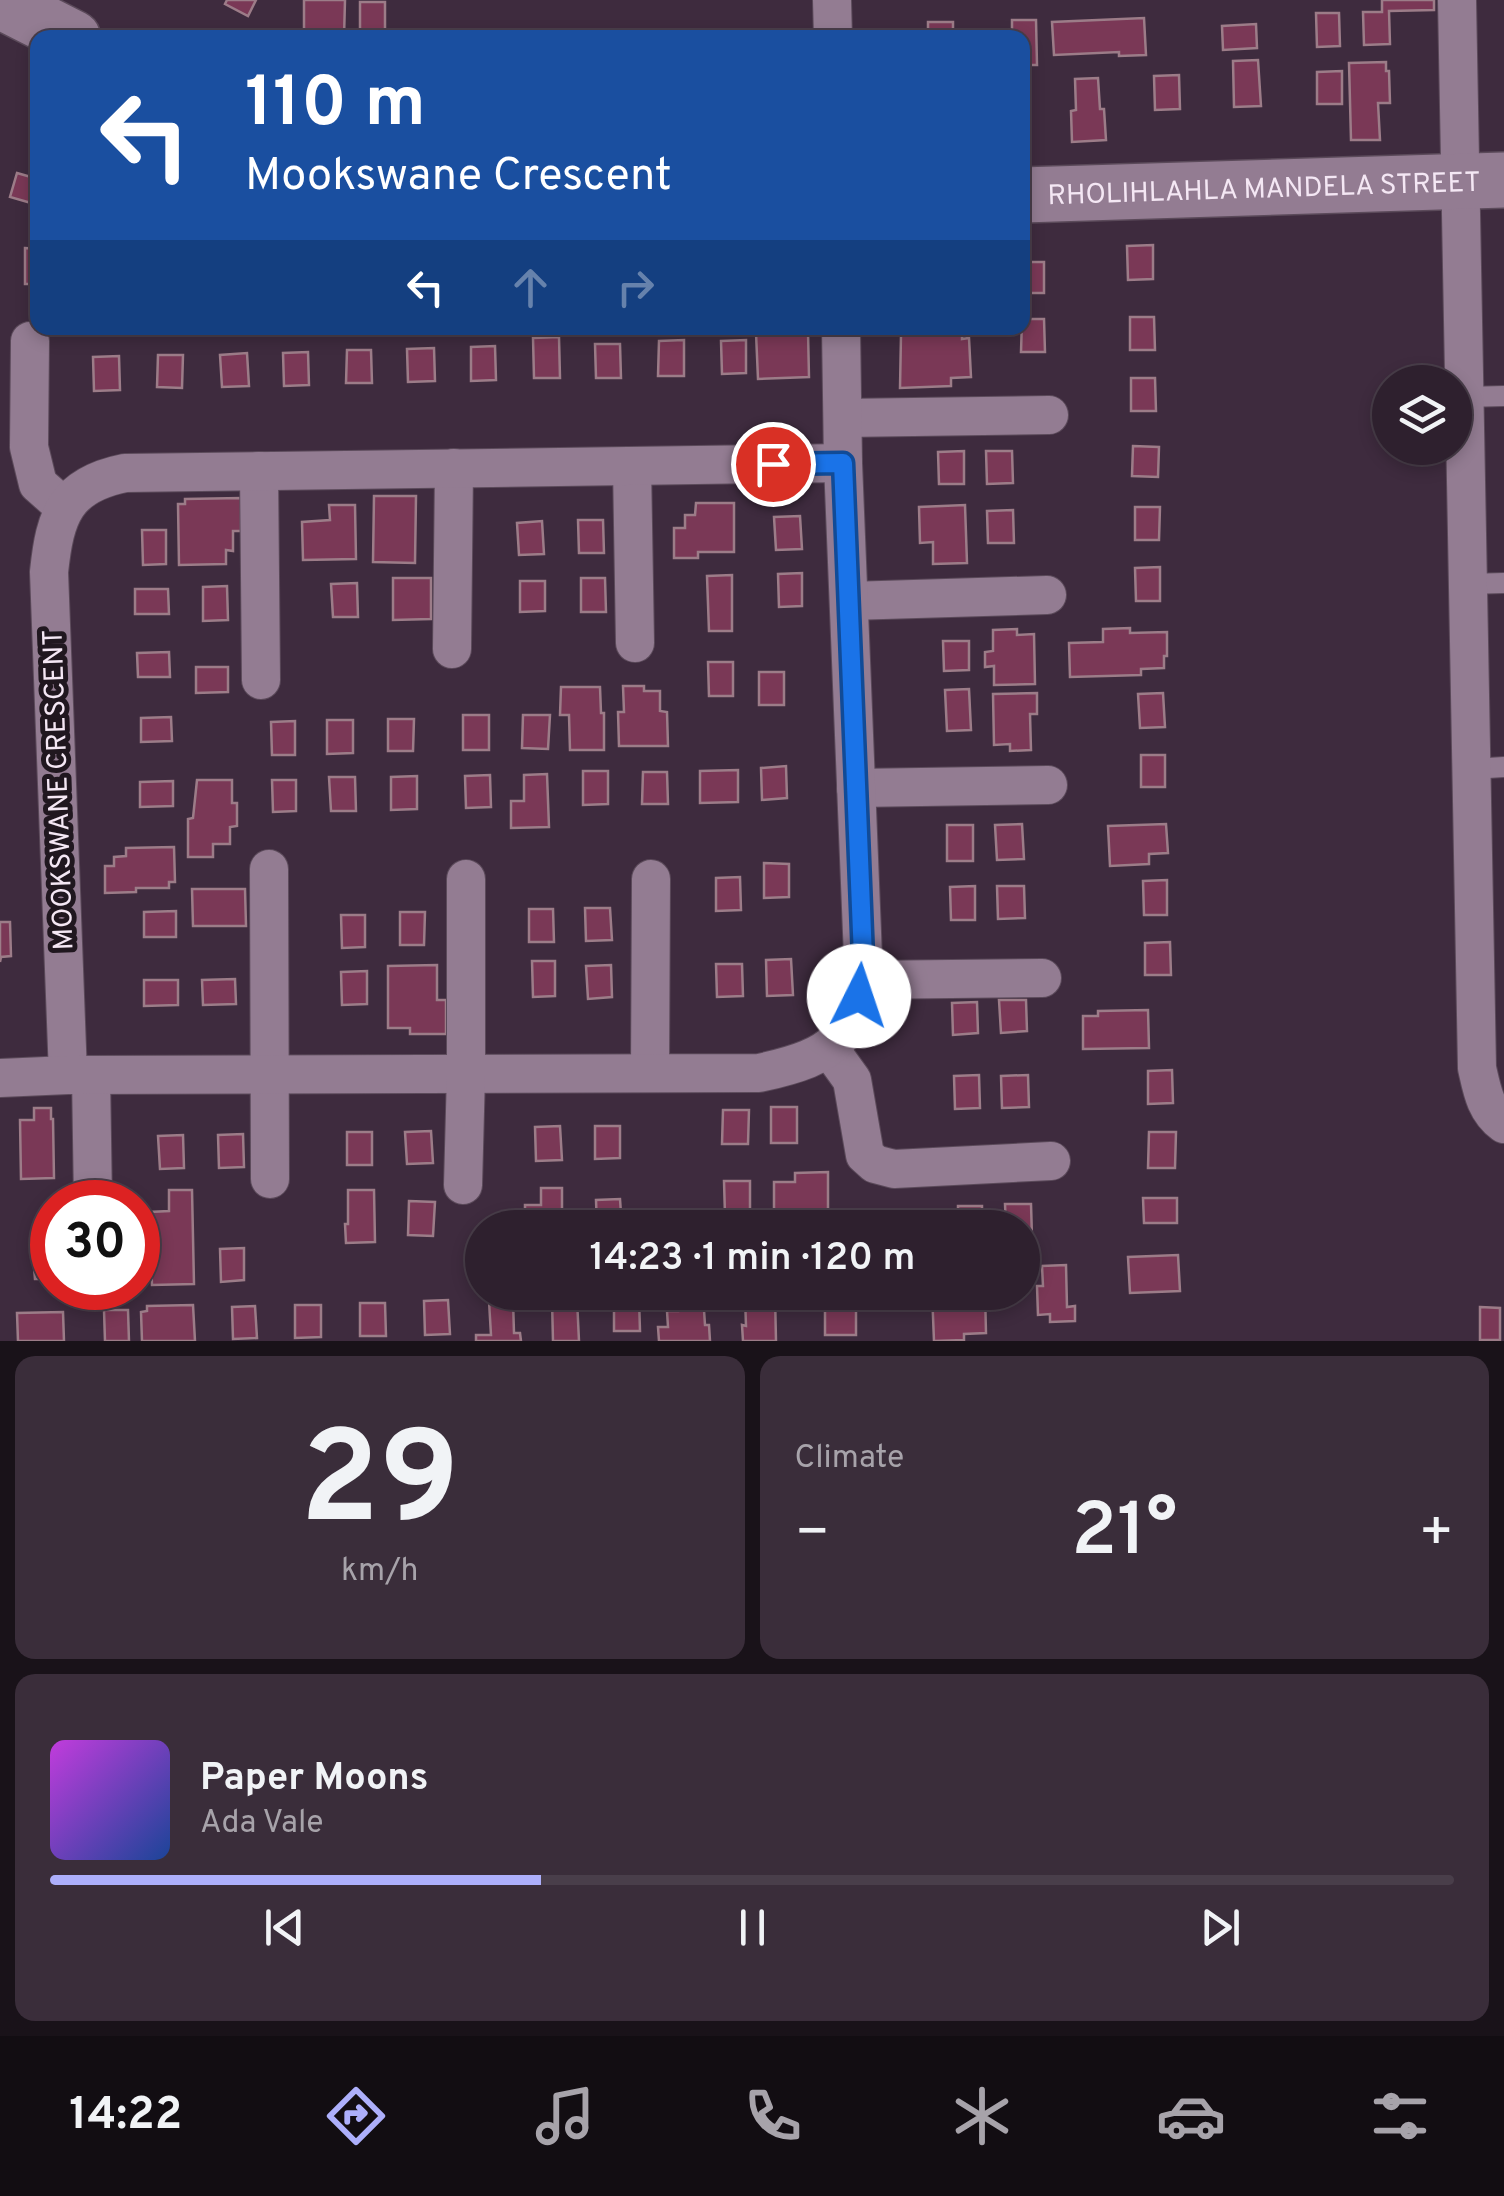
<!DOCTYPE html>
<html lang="en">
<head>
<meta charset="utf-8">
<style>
	:root { --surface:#2e202e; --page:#3a2d3a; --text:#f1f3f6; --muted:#a7a3aa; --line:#493e4a; --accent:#adaffb }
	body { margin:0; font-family:Overpass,sans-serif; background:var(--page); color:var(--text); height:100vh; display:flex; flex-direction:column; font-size:38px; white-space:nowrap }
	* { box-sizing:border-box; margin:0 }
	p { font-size:32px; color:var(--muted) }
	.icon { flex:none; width:55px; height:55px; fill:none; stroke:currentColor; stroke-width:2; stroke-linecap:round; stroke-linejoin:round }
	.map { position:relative; height:1341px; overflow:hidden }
	.side { display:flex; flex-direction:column; gap:15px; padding:15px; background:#191219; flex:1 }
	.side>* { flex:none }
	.hud { position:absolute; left:30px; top:30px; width:1000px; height:305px; border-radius:20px; box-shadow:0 5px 15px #0003,0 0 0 2px var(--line); background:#1a4fa0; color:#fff; overflow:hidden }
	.tools { position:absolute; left:1372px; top:365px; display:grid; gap:20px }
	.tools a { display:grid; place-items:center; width:100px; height:100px; border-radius:50%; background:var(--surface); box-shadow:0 5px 15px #0003,0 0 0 2px var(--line); font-size:50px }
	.speed { position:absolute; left:30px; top:1180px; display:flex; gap:20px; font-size:50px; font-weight:700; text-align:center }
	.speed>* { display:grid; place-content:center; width:130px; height:130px; border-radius:50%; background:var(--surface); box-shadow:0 5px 15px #0003,0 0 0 2px var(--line); line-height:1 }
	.speed .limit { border:15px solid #d22; background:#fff; color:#111 }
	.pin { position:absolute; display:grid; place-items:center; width:85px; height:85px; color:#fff; margin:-42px; border:5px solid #fff; border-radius:50%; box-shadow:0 2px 10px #0007 }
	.me { position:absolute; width:110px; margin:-55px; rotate:4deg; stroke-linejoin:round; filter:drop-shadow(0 0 8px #0008) }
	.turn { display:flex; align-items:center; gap:35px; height:210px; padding:0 50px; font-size:45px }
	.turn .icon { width:130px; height:130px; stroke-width:2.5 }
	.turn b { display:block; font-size:70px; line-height:85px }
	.lanes { display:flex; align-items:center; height:95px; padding:0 50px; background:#0003; justify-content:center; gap:50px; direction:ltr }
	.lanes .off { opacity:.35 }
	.big { font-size:75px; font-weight:600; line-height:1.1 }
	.side .card { flex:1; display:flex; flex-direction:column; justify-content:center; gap:15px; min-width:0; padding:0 35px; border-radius:20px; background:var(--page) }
	.side .dial { align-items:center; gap:0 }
	.dial b { font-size:130px; line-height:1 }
	.song { display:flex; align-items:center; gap:30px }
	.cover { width:120px; height:120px; border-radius:15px; background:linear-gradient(135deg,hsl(290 70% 55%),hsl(220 70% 35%)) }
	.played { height:10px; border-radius:5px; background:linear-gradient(90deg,var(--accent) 35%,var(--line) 35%) }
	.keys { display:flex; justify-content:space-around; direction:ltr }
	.heat { display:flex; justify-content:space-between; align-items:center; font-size:55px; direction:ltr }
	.side .tiles { flex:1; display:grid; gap:15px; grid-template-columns:1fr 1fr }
	.card:last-child { grid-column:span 2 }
	.trip { position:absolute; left:465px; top:1210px; width:575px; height:100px; border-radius:50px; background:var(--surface); box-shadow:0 5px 15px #0003,0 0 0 2px var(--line); font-weight:600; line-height:100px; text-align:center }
	.tabs { display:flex; height:160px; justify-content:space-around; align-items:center; background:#120d12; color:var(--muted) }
	.tabs .icon { width:70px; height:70px }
	.tabs .current { color:var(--accent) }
	.tabs b { font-size:45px; color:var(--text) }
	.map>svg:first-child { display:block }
	.building { fill:#7a3856; stroke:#9c7c88; stroke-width:2.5 }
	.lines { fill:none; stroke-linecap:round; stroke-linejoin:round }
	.lane-casing { stroke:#5b4a5a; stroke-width:22 }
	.street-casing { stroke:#5b4a5a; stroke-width:40 }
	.secondary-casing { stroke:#5b4a5a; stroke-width:58 }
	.lane { stroke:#937c92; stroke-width:20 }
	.street { stroke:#937c92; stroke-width:38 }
	.secondary { stroke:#937c92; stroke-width:55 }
	.route-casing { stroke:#114b97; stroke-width:25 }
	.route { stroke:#1a73e8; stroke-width:18 }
	.labels { text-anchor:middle; stroke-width:10; stroke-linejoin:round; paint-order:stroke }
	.street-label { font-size:28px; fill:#f4e7f4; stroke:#20171f }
</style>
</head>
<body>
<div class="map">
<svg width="1504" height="1341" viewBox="0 0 1504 1341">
	<rect width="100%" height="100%" fill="#3e2b3e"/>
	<g class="building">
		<polygon points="227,0 256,0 248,16 225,4"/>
		<polygon points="304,0 345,0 344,38 285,38 285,33 304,34"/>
		<polygon points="1382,0 1434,0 1434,10 1389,11 1390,44 1364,45 1363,12 1382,12"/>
		<rect x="360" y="2" width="25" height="34"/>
		<polygon points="1316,13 1339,13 1340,46 1317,47"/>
		<polygon points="1144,18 1146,55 1119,56 1119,52 1054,55 1052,22"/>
		<polygon points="1012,20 1036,20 1037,65 1022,65 1022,38 1012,38"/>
		<rect x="928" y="22" width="25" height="16"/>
		<polygon points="1256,24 1257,48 1223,50 1222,26"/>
		<polygon points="1258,60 1261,106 1234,107 1233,61"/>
		<polygon points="1386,62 1386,71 1389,71 1390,103 1378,103 1380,140 1351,140 1349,63"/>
		<polygon points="1342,71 1342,104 1317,104 1317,72"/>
		<polygon points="1179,75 1180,109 1155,110 1154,76"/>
		<polygon points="1098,78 1100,109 1104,109 1106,140 1072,142 1071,111 1076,110 1075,79"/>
		<polygon points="17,173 38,179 38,205 10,197"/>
		<polygon points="1153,245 1153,279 1128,280 1127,246"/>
		<polygon points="25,248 38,249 38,284 25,284"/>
		<rect x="1022" y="262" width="22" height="31"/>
		<polygon points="1130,317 1154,317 1155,350 1130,350"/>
		<polygon points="1022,319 1044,319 1045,352 1021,352"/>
		<polygon points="913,328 962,328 962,339 969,338 971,377 951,378 951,386 900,388 901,335 913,334"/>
		<polygon points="808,331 809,377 758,379 756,333"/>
		<polygon points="559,337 560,378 534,378 533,338"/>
		<polygon points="684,340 684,376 658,376 659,341"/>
		<polygon points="746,340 746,373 722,374 721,341"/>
		<polygon points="595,344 620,344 621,378 596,378"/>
		<polygon points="495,346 496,380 471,381 471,347"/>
		<polygon points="434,348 435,381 408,382 407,349"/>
		<polygon points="347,350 371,350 372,383 346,383"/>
		<polygon points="308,352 309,385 284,386 283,353"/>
		<polygon points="247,353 249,386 222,387 220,355"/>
		<polygon points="158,355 183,355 182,388 157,387"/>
		<polygon points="119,356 120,390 94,391 93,357"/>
		<polygon points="1131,378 1155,378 1156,411 1131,411"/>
		<polygon points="1133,446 1159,447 1158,477 1132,476"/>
		<polygon points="964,451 964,484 939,484 938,452"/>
		<polygon points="986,451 1012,451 1013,483 987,484"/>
		<polygon points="374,496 416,496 415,563 373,562"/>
		<polygon points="241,498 241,531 233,531 233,551 226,550 226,564 179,565 178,504 185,504 185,499"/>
		<polygon points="696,503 734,503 734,552 698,552 698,558 674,558 674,528 685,528 685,515 695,515"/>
		<polygon points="329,505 355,505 356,559 303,560 302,522 330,520"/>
		<polygon points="965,505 967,563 933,564 933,542 920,543 919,507"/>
		<polygon points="1135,507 1160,507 1159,540 1135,540"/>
		<polygon points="1013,510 1014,543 988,543 987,511"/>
		<polygon points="800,516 802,549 776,550 774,517"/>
		<polygon points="578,520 603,520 604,553 579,553"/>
		<polygon points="542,521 544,554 519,555 517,523"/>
		<polygon points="142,530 166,530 166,564 143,565"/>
		<polygon points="1160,567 1160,601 1136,601 1135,568"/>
		<polygon points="802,573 802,606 779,607 778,574"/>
		<polygon points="732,575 732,631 709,631 707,576"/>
		<polygon points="393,578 431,578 431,619 393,620"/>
		<polygon points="581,578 605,578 606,612 581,612"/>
		<polygon points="520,581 545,581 545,611 520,612"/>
		<polygon points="357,583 358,617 333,617 331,584"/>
		<polygon points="227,586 228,620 203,621 203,587"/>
		<polygon points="135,589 168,589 169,614 135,614"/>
		<polygon points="1130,628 1130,633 1167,632 1167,656 1164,656 1164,668 1141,669 1141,675 1070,677 1069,643 1103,642 1103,629"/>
		<polygon points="1017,629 1017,635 1034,634 1035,684 994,685 994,666 985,667 985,652 993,651 993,630"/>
		<polygon points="943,641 969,641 969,670 944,671"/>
		<polygon points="169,652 170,677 138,677 137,653"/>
		<polygon points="708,662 733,662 733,696 709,696"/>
		<polygon points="196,667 228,667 228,692 196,693"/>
		<rect x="759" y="672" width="25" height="33"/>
		<polygon points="623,686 644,686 644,691 660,691 660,711 667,712 668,746 619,746 618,712 624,712"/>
		<polygon points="561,687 600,687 601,713 604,713 604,750 570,750 569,715 560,715"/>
		<polygon points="969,689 971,730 947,731 945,690"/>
		<polygon points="1037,693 1037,714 1030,714 1031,750 1010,751 1010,744 994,745 993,694"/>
		<polygon points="1163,693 1165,727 1140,728 1138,694"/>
		<rect x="463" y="715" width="26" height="35"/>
		<polygon points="523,715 550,715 548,749 522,748"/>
		<polygon points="171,717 172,741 141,742 141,718"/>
		<polygon points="388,719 414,719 413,751 388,751"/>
		<polygon points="327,720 353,720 353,753 327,754"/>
		<polygon points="295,721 295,755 272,755 271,722"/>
		<rect x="1141" y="755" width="24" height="32"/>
		<polygon points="786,766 787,798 762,800 761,768"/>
		<polygon points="738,770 738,802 700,803 700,771"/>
		<polygon points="583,771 608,771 608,804 583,805"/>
		<polygon points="643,772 667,772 668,804 642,804"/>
		<polygon points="547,774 549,827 511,828 511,801 524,801 524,775"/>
		<polygon points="490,775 491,807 466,808 465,776"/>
		<polygon points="417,776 417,809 391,810 391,777"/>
		<polygon points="329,777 355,777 356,811 331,811"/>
		<polygon points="197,780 232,780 232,803 237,803 237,826 230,827 230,844 213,844 213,857 188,857 188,819 193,818"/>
		<polygon points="272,780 296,780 296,811 273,812"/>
		<polygon points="173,781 173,806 140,807 140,782"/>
		<polygon points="1022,824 1024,859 997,860 995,825"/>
		<polygon points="1166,824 1168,853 1149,854 1149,864 1110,866 1108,826"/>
		<rect x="947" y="825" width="26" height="36"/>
		<polygon points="174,847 175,882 169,882 169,888 136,888 136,892 105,893 105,866 114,866 114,857 126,856 126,848"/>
		<polygon points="764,863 789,864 789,897 764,898"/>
		<polygon points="740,877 741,910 716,911 716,878"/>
		<polygon points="1167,880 1167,915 1144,915 1143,881"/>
		<polygon points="975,886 975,920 951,920 950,887"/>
		<polygon points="997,886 1024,886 1025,918 998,919"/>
		<polygon points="192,889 245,889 246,926 193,926"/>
		<polygon points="585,908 610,908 612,940 586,941"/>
		<polygon points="529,909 553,909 554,942 529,942"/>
		<polygon points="176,911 176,937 144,937 144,912"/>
		<polygon points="400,912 425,912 424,945 400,945"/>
		<polygon points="341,915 365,915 365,947 342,948"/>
		<polygon points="0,922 10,922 11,956 1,957 0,962"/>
		<polygon points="1170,942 1171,975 1145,975 1145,943"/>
		<polygon points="791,959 793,995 767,996 766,960"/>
		<polygon points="532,961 555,961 555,996 533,997"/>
		<polygon points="716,964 742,964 743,996 717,997"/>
		<polygon points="437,965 437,1000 446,1000 446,1034 410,1034 410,1028 388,1028 388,966"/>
		<polygon points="611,965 612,997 588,999 586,966"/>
		<polygon points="367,971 367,1004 342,1005 341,972"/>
		<polygon points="235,979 236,1004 203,1005 202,980"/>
		<polygon points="144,980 178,980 178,1005 144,1006"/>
		<polygon points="999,1000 1026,1000 1027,1031 1001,1033"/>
		<polygon points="977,1002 978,1033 953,1035 952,1003"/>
		<polygon points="1148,1010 1149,1048 1083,1049 1083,1016 1098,1016 1098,1011"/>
		<polygon points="1172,1070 1173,1103 1148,1104 1148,1071"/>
		<polygon points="979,1075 980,1108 955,1109 954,1076"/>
		<polygon points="1028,1075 1029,1107 1002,1108 1001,1076"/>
		<rect x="771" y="1107" width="26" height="36"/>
		<polygon points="34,1108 51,1108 51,1119 53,1119 54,1178 21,1179 20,1120 34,1120"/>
		<polygon points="723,1110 749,1110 748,1144 722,1144"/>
		<polygon points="560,1126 562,1160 536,1161 535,1127"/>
		<polygon points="595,1126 620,1126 620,1158 595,1159"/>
		<polygon points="431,1131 433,1163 407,1164 405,1132"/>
		<rect x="347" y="1132" width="25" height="33"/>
		<polygon points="1149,1132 1176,1132 1175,1168 1148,1168"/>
		<polygon points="243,1134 244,1167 219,1168 218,1135"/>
		<polygon points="183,1135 184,1168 160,1169 158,1136"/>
		<polygon points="828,1172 828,1219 795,1219 795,1211 774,1211 774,1182 795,1182 795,1173"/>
		<polygon points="724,1181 750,1181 750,1215 725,1215"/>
		<polygon points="541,1188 562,1188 562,1219 567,1219 567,1228 525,1228 525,1205 541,1205"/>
		<polygon points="169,1190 192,1190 194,1284 152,1285 149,1212 169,1211"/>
		<polygon points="348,1190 374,1190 375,1242 346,1243 345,1224 348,1224"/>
		<polygon points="1143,1198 1177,1198 1177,1223 1144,1223"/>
		<polygon points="620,1199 622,1228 597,1228 596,1200"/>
		<polygon points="409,1201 435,1202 433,1236 408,1235"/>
		<polygon points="1005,1204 1031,1204 1032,1237 1022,1237 1022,1228 1006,1228"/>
		<rect x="958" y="1206" width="24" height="22"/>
		<polygon points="244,1248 244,1280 221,1282 220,1249"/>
		<polygon points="33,1255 52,1255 52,1279 35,1279"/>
		<polygon points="1178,1255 1180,1291 1130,1293 1128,1257"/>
		<polygon points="1066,1265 1067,1307 1075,1306 1075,1321 1050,1322 1050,1314 1038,1315 1037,1286 1043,1286 1042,1266"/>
		<polygon points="932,1292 985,1292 986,1333 964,1334 964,1340 934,1341"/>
		<polygon points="703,1295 705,1325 709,1325 710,1341 659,1341 658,1327 668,1327 667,1311 678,1311 678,1296"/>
		<polygon points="775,1295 776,1341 743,1341 742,1325 746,1326 745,1296"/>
		<polygon points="614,1298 639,1299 640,1331 614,1331"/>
		<polygon points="577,1299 579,1341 553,1341 552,1300"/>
		<polygon points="448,1300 450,1334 425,1335 424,1301"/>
		<polygon points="513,1300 514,1333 520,1333 521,1341 476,1341 476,1335 491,1335 489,1301"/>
		<polygon points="360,1303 385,1303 386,1336 360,1336"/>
		<polygon points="193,1305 195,1341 142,1341 141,1312 147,1311 147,1306"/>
		<polygon points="295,1305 321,1305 321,1337 295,1338"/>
		<polygon points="255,1306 257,1338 233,1339 232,1307"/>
		<polygon points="1480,1307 1500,1308 1500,1340 1480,1340"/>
		<polygon points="104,1310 128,1310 129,1341 105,1341"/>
		<rect x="825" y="1310" width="31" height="25"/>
		<polygon points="63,1312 64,1341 18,1341 17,1313"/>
	</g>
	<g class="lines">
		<defs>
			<g id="lane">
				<polyline points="1465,397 1504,396"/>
				<polyline points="1468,584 1504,583"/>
				<polyline points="1472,769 1504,767"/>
			</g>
			<g id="street">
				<polyline points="832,0 833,38"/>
				<path d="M1457 0 1477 1068C1482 1090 1485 1110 1504 1124"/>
				<polyline points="30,341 29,447 38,484 64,507"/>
				<polyline points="843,418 1049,415"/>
				<polyline points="632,466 635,643"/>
				<polyline points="259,471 261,680"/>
				<polyline points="849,601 1047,595"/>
				<polyline points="452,649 454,468"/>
				<polyline points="856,788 1048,785"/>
				<polyline points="269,869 270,1179"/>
				<polyline points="861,980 1042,978"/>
				<polyline points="829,1048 852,1080 865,1155 875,1164 894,1169 1051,1161"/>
				<polyline points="650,1073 651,879"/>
				<path d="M68 1075 49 572C55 515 65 485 125 473L843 463"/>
				<polyline points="91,1075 93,1202"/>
				<path d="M0 1078 68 1075 759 1073C838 1056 856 1038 863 957L843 463 841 328"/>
				<polyline points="463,1185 466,1074 466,879"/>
			</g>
			<g id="secondary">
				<polyline points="0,1 73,38"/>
				<path id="s1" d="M1022 195 1504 180"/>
			</g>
		</defs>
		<use href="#lane" class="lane-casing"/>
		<use href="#street" class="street-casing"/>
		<use href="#secondary" class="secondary-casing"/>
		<use href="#lane" class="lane"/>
		<use href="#street" class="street"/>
		<use href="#secondary" class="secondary"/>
	</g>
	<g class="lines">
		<defs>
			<polyline id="route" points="773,464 843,463 863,957 859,996"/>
		</defs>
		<use href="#route" class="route-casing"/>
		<use href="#route" class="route"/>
	</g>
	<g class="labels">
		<g class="street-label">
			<text dy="10" stroke="none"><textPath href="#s1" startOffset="242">RHOLIHLAHLA MANDELA STREET</textPath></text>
			<text transform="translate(57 790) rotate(-92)" y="10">MOOKSWANE CRESCENT</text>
		</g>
	</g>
</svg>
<div class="tools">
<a><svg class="icon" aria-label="layers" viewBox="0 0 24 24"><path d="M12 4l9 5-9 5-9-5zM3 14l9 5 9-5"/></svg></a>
</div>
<div class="speed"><div class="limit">30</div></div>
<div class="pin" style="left:773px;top:464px;background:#d93025"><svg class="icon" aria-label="arrive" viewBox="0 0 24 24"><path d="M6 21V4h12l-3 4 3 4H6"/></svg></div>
<svg class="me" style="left:859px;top:996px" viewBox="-20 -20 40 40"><circle r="19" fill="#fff"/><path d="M0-13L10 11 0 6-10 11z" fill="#1a73e8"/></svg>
<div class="trip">14:23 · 1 min · 120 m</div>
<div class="hud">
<div class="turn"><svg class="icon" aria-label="left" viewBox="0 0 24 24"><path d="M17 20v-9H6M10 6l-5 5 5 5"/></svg><div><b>110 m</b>Mookswane Crescent</div></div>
<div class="lanes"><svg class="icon" aria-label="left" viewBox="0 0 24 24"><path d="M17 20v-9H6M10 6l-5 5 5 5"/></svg><svg class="icon off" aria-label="ahead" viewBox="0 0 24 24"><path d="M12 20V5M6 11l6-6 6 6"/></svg><svg class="icon off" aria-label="right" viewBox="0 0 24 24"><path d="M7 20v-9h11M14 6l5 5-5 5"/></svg></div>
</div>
</div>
<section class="side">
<div class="tiles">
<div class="card dial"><b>29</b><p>km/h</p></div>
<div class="card"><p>Climate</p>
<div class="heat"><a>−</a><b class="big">21°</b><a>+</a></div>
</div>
<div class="card">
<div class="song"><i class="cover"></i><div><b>Paper Moons</b><p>Ada Vale</p></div></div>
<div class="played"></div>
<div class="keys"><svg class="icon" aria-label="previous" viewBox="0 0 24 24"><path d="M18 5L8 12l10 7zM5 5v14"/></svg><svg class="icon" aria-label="pause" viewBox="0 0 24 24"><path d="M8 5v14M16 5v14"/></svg><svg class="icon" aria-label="next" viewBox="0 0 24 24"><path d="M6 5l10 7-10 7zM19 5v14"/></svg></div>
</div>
</div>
</section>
<nav class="tabs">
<b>14:22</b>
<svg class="icon current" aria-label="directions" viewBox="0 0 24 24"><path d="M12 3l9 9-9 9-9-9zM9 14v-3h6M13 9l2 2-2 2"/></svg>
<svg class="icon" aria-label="music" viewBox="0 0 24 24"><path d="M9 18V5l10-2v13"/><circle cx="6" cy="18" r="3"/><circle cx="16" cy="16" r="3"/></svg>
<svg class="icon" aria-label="phone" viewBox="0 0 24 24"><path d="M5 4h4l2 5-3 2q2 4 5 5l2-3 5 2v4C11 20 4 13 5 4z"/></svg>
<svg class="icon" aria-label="climate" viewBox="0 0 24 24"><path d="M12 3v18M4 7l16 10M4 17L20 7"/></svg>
<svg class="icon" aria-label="car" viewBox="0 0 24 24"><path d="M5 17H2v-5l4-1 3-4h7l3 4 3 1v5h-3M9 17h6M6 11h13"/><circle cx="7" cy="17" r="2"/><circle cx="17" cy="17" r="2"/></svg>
<svg class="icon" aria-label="filters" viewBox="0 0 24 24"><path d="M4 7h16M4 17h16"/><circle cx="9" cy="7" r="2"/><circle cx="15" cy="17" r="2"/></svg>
</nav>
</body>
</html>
